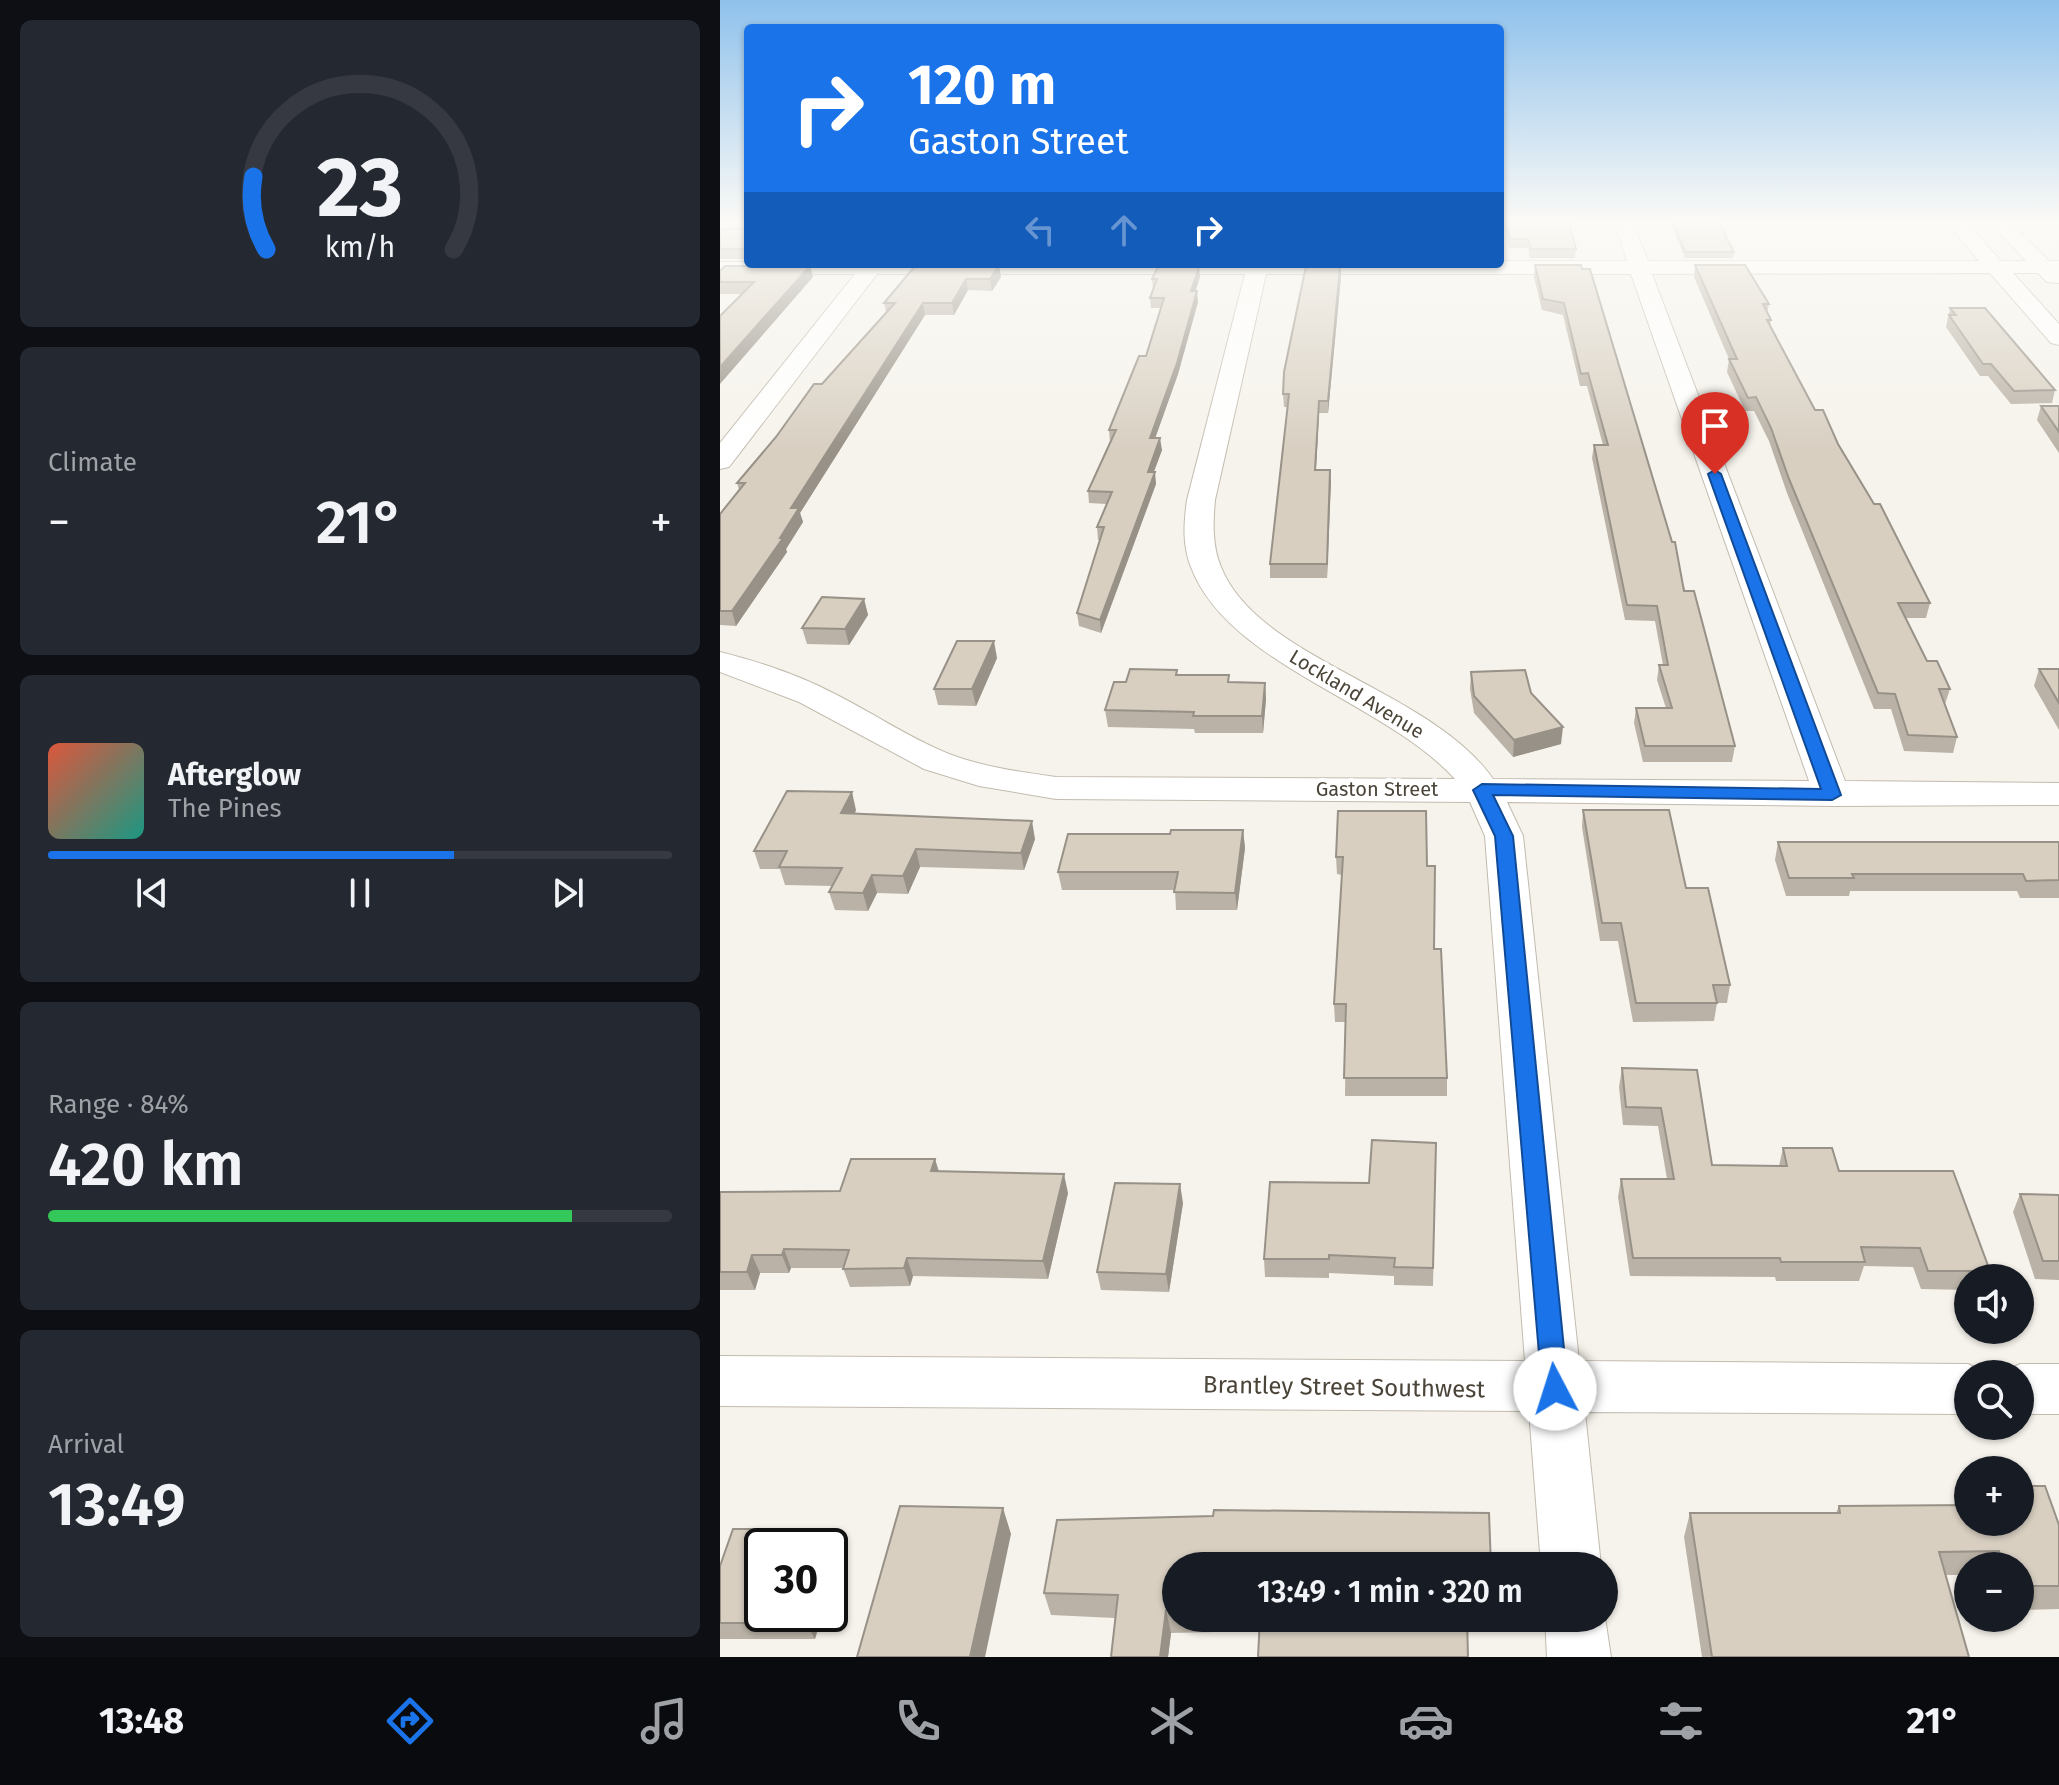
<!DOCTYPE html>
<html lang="en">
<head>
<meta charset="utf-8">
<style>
	:root { --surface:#171b24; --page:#242831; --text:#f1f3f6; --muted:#9ea1a6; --line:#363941; --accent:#1a73e8 }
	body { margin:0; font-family:"Fira Sans",sans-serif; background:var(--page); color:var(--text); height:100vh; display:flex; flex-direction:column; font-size:30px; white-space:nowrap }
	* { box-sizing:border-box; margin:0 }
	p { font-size:26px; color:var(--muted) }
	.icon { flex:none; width:44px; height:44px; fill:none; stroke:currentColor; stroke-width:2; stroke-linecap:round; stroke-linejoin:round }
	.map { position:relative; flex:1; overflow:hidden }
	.details { display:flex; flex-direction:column; gap:20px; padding:20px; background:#0d0f14; width:720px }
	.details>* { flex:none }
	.top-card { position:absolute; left:24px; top:24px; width:760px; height:244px; border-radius:8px; box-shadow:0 2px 6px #0004; background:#1a73e8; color:#fff; overflow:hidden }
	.buttons { position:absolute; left:1234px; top:1264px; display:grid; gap:16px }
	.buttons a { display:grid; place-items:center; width:80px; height:80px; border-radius:50%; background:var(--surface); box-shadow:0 2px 6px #0004; font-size:40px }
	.speed { position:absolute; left:24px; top:1528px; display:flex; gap:16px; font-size:40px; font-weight:700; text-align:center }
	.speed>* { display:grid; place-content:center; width:104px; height:104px; border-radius:50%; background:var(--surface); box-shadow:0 2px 6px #0004; line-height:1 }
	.speed .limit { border:4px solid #111; border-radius:12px; background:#fff; color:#111 }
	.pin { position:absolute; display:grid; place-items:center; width:68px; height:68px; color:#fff; margin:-82px -34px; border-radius:50% 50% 50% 0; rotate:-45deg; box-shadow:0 0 8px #0007 }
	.pin .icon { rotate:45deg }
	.me { position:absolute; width:88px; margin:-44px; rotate:355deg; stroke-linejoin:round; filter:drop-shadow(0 0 6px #0008) }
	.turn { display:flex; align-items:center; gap:28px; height:168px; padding:0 32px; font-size:36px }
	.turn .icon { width:104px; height:104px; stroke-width:2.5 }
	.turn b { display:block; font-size:56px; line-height:68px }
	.lanes { display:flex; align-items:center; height:76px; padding:0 32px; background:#0003; justify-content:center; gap:40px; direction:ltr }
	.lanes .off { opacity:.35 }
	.big { font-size:60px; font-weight:600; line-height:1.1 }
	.details .tile { flex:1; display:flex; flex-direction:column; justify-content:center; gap:12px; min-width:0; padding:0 28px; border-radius:12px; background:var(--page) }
	.details .dial { align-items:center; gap:0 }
	.dial svg { height:208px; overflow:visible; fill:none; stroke:var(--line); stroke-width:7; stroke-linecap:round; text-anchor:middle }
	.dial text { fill:var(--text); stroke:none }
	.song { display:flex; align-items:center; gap:24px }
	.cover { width:96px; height:96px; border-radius:12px; background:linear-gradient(135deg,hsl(10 70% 55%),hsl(170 70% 35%)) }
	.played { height:8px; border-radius:4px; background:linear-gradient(90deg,var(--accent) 65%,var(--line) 65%) }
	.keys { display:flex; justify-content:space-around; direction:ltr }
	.heat { display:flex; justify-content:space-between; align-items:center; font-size:44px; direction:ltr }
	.charge { height:12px; border-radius:6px; background:linear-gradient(90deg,#34c759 84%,var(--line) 0) }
	.trip { position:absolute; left:442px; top:1552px; width:456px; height:80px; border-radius:40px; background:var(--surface); box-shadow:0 2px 6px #0004; font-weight:600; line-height:80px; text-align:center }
	.tab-bar { display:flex; height:128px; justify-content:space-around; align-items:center; background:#090b0e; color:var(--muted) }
	.tab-bar .icon { width:56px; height:56px }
	.tab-bar .selected { color:var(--accent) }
	.tab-bar b { font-size:36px; color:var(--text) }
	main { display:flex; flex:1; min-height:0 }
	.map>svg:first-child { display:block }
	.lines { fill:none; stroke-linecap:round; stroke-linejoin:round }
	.street-casing { stroke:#c2bbae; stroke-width:2 }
	.street { fill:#fff; fill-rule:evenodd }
	.wall { fill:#bab2a6 }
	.shaded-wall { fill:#979187 }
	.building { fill:#d8cfc1; stroke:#979187; stroke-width:2 }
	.route { fill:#1a73e8; stroke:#114b97; stroke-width:2 }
	.labels { text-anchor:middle; stroke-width:8; stroke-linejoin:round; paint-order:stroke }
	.street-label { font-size:20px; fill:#4b4439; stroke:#fff }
	.near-street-label { font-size:24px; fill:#4b4439; stroke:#fff }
</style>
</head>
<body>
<main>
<section class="details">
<div class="tile dial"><svg viewBox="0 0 100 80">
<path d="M14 69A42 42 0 1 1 86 69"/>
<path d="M14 69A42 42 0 0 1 9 41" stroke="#1a73e8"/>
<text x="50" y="56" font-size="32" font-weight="700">23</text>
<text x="50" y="72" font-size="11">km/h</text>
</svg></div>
<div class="tile"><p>Climate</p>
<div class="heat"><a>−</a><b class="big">21°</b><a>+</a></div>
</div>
<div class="tile">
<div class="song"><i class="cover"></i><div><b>Afterglow</b><p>The Pines</p></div></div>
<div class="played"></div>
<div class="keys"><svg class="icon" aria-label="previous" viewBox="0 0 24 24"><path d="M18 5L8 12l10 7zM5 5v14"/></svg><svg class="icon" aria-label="pause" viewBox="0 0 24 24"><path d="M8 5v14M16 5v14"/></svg><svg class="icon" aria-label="next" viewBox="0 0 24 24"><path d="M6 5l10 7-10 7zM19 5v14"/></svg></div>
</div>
<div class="tile"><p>Range · 84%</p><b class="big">420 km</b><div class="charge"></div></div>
<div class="tile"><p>Arrival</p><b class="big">13:49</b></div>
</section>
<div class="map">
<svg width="1339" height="1657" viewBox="0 0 1339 1657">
	<rect width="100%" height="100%" fill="#f6f3ec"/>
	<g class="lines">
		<defs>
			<g id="street">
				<path d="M893 219H911L928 261H1259L1224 219H1243L1281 261H1306L1266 219H1287L1329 261H1339V283L1327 282 1318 273H1293L1339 324V345L1331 343 1270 273 932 274 1125 781 1339 783V805L1112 806 787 802 803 836 859 1361 1248 1364 1269 1374H1248V1414L865 1412 881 1566H821L809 1411 0 1406V1356L805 1361 765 836 750 802 336 799 259 786 204 769 79 702 0 672V652C40 662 79 675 115 694 153 713 189 738 229 754 263 767 300 772 336 777L735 779C664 701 507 664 471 567 462 545 464 522 467 500L525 274H157L9 467 0 469V443L135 274H0V262L780 264V261H907ZM546 274H911L1089 781 773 779C711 689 538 660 501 567 492 545 493 522 495 500Z"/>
				<polygon points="1300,1364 1339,1364 1339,1414 1300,1414 1300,1374 1279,1374"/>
				<polygon points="884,1611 891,1657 827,1657 825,1618 884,1618"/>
			</g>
		</defs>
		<use href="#street" class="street-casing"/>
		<use href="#street" class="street"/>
	</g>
	<g class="wall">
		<polygon points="783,219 848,219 856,249 855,258 810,258 808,248 789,248"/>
		<polygon points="949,219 997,219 1014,252 1013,258 965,258"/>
		<rect x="0" y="229" width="28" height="30"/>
		<polygon points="815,265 861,265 1015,746 1012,762 923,762 914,723 916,708 946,708 937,680 939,665 943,665 935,621 905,620 872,458 874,445 883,445 867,386 860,386 843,315 822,310 814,277"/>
		<polygon points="975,265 1049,304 1047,313 1051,320 1050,326 1095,410 1118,444 1210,603 1206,618 1186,618 1207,661 1230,689 1225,704 1237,737 1233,753 1184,751 1171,709 1154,709 1067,493 1049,441 1034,411 1025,411 1007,372 1009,359 974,277"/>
		<polygon points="90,266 93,277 22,294 0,294 0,271"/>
		<polygon points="279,266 281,277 272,291 248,290 234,315 205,315 80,513 83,522 66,549 67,552 16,626 0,625 0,514 19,490 17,483 102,384 166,312 164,303"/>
		<polygon points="480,277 475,291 478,302 458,374 435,438 442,450 434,472 436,484 381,633 359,626 357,613 380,540 378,540 377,527 386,504 369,503 368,491 390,442 389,430 426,356 441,308 431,308 430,298 433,290 432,279"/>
		<polygon points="621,277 608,413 599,413 596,470 610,470 607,578 550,578 550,564 568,407 564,407 563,394"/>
		<polygon points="1230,308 1335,390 1332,403 1291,404 1268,376 1260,376 1226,327"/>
		<polygon points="1321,406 1339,406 1339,453 1317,420"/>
		<polygon points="144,599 148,615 129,645 87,644 82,628"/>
		<polygon points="277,658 256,706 218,705 214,689"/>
		<polygon points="1319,669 1339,669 1339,730 1314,686"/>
		<polygon points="751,672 811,693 841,744 793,757 754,713 750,689"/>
		<polygon points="457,675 510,682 545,683 546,699 543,733 475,733 474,729 388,727 385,710 406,682"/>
		<polygon points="136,810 135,814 315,839 304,870 200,867 188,894 157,893 148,911 115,910 109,892 113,886 65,885 60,869 40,869 34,851"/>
		<polygon points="863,810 1010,985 1007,1003 997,1003 994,1021 913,1022 898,941 880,941 862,827"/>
		<polygon points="523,830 525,848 517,910 456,910 455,890 342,890 338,872 450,834"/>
		<polygon points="1058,842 1339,842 1339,898 1300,898 1297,891 1130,891 1129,896 1066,896 1055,860"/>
		<polygon points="616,857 707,866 714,949 727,1078 727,1096 625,1096 626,1022 615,1022 614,1004 622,875 617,874"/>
		<polygon points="902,1068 977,1070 992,1165 1059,1166 1063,1148 1119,1171 1270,1271 1267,1278 1248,1278 1248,1290 1201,1289 1193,1267 1144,1266 1139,1281 1056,1281 1055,1277 910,1276 898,1197 901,1179 947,1179 938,1126 903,1125 899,1087"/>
		<polygon points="716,1143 713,1286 674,1285 674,1276 609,1273 609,1278 545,1277 544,1259 649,1183"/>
		<polygon points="215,1159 219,1171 348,1193 328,1279 193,1276 190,1286 130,1287 123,1268 71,1268 69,1273 40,1273 35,1290 0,1290 0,1192 120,1191"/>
		<polygon points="1300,1194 1339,1195 1339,1280 1315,1279 1293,1212"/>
		<polygon points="463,1203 449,1292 381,1290 377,1272"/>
		<polygon points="1119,1506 1339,1525 1339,1609 1300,1610 1300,1566 1248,1566 1248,1575 1226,1575 1249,1657 982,1657 964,1537 970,1513 1116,1513"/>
		<polygon points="494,1510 769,1513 771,1566 456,1566 456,1618 747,1618 748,1657 538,1657 539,1631 451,1633 448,1657 391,1657 395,1618 331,1615 324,1593 337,1520 493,1516"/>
		<polygon points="113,1529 121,1546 110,1584 110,1546 102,1614 95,1639 0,1639 0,1566"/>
	</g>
	<g class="shaded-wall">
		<polygon points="90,266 93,277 0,384 0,367"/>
		<polygon points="279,266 281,277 272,291 270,279"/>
		<polygon points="620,266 621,277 608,413 608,401"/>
		<polygon points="479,267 480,277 472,302 471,291"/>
		<polygon points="246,279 248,290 234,315 232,303"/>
		<polygon points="477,291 478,302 458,374 431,450 430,438"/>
		<polygon points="203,303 205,315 80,513 83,522 66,549 67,552 16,626 12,611 60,538 71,508"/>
		<polygon points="599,401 599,413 595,483 595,470"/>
		<polygon points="440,438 442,450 429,484 428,472"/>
		<polygon points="610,470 611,483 607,578 607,564"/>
		<polygon points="435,472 436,484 381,633 380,620"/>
		<polygon points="144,599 148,615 129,645 125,629"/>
		<polygon points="274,641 277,658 256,706 252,689"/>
		<polygon points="545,683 546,699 543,733 542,716"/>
		<polygon points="843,727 841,744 793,757 794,740"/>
		<polygon points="132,792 136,810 126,831 121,813"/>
		<polygon points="312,821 315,839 304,870 301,853"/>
		<polygon points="523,830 525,848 517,910 515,893"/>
		<polygon points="196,849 200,867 188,894 183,876"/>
		<polygon points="152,875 157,893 148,911 143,893"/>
		<polygon points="215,1159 220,1177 211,1171"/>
		<polygon points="344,1174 348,1193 328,1279 323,1261"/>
		<polygon points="460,1184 463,1203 449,1292 446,1274"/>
		<polygon points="64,1249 71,1268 69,1273 62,1255"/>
		<polygon points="32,1255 40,1273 35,1290 27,1272"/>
		<polygon points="187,1258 193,1276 190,1286 184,1268"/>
		<polygon points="283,1508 291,1534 265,1657 250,1657"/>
		<polygon points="113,1529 121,1546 110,1584 110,1546 108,1546"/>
		<polygon points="446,1610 451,1633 448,1657 440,1657"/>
		<polygon points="88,1614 102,1614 95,1639 86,1623"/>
	</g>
	<g class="building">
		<polygon points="785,219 848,219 856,249 811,249 808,239 790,239"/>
		<polygon points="952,219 997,219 1014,252 965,252"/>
		<rect x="0" y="229" width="28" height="20"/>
		<polygon points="815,265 861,265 862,269 870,269 952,542 955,542 964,591 974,591 1015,746 925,746 916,708 952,708 939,665 948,665 937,606 907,605 874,445 888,445 868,373 861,374 844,303 823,299"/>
		<polygon points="975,265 1025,265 1049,304 1043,304 1051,320 1047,320 1095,410 1103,410 1118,444 1154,504 1160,504 1210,603 1178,603 1207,661 1217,661 1230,689 1219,689 1237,737 1188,735 1175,694 1158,693 1069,479 1051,428 1036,397 1028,398 1009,359 1017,359"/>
		<polygon points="5,266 90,266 0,367 0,316 34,282 0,282 0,271"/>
		<polygon points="195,266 279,266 270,279 246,279 232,303 203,303 71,508 79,508 60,538 63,538 12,611 0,611 0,514 25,483 17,483 56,437 94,384 102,384 175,303 164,303"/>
		<polygon points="586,266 620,266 608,401 599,401 595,470 610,470 607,564 550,564 569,394 563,394 564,372"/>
		<polygon points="438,267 479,267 471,291 477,291 457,363 430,438 440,438 428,472 435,472 380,620 357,613 384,527 377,527 392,492 368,491 396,430 389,430 419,356 426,356 444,298 430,298 437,279 432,279"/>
		<polygon points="1230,308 1265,308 1335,390 1294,391 1271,364 1263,364 1229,315 1236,315"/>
		<polygon points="1321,406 1339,406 1339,432"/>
		<polygon points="102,597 144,599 125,629 82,628"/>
		<polygon points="237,641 274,641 252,689 214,689"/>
		<polygon points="410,669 457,670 456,675 509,675 508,682 545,683 542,716 473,716 474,712 385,710 394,682 406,682"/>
		<polygon points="1319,669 1339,669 1339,703"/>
		<polygon points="805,670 811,693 843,727 794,740 754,696 751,672"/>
		<polygon points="67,791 132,792 121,813 312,821 301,853 196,849 183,876 152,875 143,893 109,892 122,868 59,867 67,851 34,851"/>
		<polygon points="863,810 949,810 966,888 988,888 1010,985 993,985 997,1003 916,1003 901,923 882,923"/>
		<polygon points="618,811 706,811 707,866 715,866 714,949 721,949 727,1078 624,1078 626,1004 614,1004 623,857 616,857"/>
		<polygon points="451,830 523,830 515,893 454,892 458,872 338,872 348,834 450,834"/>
		<polygon points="1058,842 1339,842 1339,880 1306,881 1303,874 1132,874 1134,878 1069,878"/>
		<polygon points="902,1068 977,1070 992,1165 1067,1166 1063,1148 1112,1148 1119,1171 1233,1171 1270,1271 1208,1271 1200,1248 1141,1247 1145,1262 1061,1262 1060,1258 913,1258 901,1179 954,1179 941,1108 906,1107"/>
		<polygon points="652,1140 716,1143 713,1268 674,1267 675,1258 609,1255 609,1259 544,1259 550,1182 649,1183"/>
		<polygon points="131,1159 215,1159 211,1171 344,1174 323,1261 187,1258 184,1268 123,1269 129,1250 64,1249 62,1255 32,1255 27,1272 0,1272 0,1192 120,1191"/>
		<polygon points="395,1183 460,1184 446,1274 377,1272"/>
		<polygon points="1300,1194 1339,1195 1339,1261 1323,1261"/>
		<polygon points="1300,1486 1325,1486 1339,1525 1339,1586 1300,1586 1300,1566 1283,1566 1279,1551 1219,1552 1249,1657 992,1657 970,1513 1120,1513 1119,1506 1248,1505 1248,1522 1300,1522"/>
		<polygon points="180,1506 283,1508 250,1657 137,1657"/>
		<polygon points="494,1510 769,1513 771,1566 456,1566 456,1610 446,1610 440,1657 391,1657 398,1595 324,1593 337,1520 493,1516"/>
		<polygon points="13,1529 113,1529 108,1546 42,1546 42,1614 88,1614 86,1623 0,1623 0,1566"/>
		<polygon points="540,1618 747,1618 748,1657 538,1657"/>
	</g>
	<linearGradient id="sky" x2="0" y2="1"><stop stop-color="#8fc1ec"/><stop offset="0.49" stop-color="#fbfaf6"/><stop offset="1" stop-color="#fbfaf6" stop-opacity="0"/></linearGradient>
	<rect width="1339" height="451" fill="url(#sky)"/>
	<polygon class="route" points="995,470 1001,474 1121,795 1112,800 773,795 793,836 848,1389 845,1397 835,1401 826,1397 822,1389 775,836 753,790 762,784 1101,789 988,474"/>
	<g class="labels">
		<g class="street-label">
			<text transform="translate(637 694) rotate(31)" y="7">Lockland Avenue</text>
			<text x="657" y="796">Gaston Street</text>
		</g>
		<g class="near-street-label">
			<text transform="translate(624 1387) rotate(1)" y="8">Brantley Street Southwest</text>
		</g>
	</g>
</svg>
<div class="buttons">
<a><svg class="icon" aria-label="sound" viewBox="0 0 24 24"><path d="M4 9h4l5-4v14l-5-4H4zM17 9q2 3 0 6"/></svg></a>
<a><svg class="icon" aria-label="search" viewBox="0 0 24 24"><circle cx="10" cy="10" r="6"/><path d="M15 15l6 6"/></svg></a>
<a>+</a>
<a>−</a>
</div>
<div class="speed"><div class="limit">30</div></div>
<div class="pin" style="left:995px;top:474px;background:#d93025"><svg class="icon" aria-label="arrive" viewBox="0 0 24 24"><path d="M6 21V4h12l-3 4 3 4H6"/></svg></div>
<svg class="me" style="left:835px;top:1389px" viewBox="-20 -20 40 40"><circle r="19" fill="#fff"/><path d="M0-13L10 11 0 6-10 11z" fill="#1a73e8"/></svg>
<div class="trip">13:49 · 1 min · 320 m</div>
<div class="top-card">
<div class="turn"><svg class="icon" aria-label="right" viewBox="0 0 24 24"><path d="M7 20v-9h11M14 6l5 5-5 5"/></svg><div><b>120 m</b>Gaston Street</div></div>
<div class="lanes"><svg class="icon off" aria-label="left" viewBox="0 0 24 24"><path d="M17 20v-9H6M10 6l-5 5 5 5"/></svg><svg class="icon off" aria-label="ahead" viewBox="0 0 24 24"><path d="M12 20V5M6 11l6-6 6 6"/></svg><svg class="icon" aria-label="right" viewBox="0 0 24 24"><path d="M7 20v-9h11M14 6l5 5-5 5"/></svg></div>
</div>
</div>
</main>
<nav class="tab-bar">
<b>13:48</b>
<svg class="icon selected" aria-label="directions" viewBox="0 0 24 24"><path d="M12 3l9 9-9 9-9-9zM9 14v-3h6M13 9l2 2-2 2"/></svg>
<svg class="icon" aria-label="music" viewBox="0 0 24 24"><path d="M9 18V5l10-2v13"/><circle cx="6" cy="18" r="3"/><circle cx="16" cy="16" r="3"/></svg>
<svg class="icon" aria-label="phone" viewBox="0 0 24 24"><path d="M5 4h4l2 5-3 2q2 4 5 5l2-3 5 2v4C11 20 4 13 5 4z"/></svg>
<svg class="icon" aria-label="climate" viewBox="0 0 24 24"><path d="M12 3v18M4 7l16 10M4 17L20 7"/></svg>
<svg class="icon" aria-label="car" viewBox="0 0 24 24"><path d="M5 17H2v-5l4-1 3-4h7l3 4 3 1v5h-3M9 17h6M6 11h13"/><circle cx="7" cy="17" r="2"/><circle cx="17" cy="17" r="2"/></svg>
<svg class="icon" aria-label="filters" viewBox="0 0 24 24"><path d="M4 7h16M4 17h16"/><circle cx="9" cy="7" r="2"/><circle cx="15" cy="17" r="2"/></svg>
<b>21°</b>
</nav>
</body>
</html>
